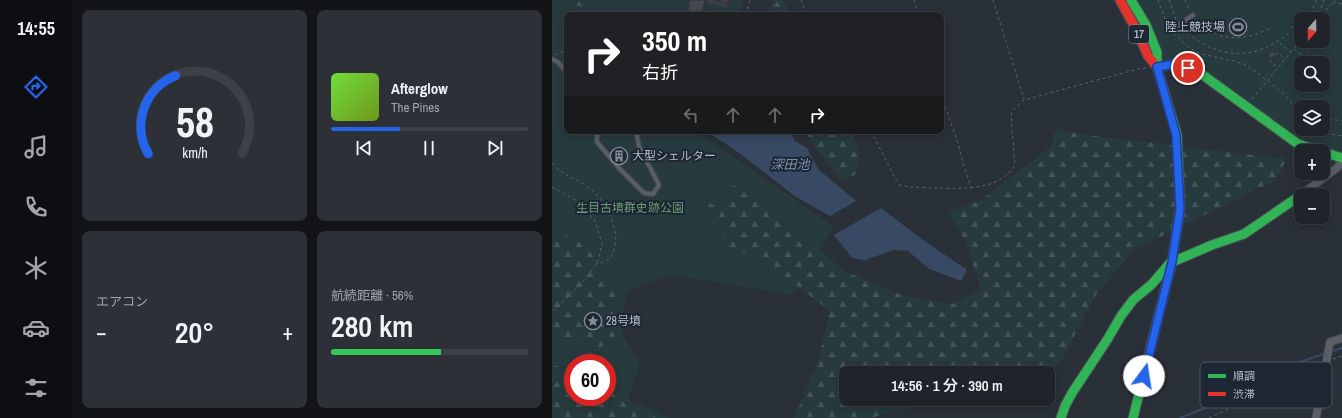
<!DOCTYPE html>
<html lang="ja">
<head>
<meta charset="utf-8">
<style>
	:root { --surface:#20242a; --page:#2d3036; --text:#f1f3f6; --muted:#a2a4a8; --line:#3d4147; --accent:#2563eb }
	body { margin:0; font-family:"Archivo Narrow","Noto Sans JP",sans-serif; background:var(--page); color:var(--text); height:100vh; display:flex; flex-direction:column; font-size:15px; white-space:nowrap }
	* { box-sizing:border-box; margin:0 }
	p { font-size:13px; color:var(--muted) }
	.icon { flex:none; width:22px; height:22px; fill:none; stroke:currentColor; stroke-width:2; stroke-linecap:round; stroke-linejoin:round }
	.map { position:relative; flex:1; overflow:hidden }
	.details { display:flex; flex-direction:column; gap:10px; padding:10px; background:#121417; width:480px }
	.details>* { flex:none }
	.top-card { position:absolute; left:12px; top:12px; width:380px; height:122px; border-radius:8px; box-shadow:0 2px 10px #0003,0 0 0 1px var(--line); background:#202124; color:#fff; overflow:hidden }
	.needle { width:26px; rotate:200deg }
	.buttons { position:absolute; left:742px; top:12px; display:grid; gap:8px }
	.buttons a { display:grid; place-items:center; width:36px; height:36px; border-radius:8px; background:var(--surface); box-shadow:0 2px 10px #0003,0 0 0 1px var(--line); font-size:20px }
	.speed { position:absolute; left:12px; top:354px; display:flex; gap:8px; font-size:20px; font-weight:700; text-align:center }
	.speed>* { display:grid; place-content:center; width:52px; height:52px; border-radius:50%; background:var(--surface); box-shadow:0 2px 10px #0003,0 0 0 1px var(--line); line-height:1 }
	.speed .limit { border:6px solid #d22; background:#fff; color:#111 }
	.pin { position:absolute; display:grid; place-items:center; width:34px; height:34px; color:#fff; margin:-17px; border:2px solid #fff; border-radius:50%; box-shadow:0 1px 4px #0007 }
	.me { position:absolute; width:44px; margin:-22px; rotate:14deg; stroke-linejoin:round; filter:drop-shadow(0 0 3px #0008) }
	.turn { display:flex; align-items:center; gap:14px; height:84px; padding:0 12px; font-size:18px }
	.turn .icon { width:52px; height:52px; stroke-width:2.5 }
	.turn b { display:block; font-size:28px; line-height:34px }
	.lanes { display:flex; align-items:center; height:38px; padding:0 12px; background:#0003; justify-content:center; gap:20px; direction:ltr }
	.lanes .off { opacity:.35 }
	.big { font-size:30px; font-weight:600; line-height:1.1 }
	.details .tile { flex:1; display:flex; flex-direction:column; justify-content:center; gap:6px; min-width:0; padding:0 14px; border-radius:8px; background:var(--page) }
	.details .dial { align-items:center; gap:0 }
	.dial svg { height:104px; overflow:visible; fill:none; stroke:var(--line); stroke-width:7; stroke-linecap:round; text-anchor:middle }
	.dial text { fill:var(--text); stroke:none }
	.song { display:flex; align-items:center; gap:12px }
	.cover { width:48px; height:48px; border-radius:6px; background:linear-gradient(135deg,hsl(100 70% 55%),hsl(80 70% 35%)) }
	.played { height:4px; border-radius:2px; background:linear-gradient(90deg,var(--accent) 35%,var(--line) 35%) }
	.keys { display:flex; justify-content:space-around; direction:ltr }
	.heat { display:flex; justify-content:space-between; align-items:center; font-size:22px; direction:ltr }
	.charge { height:6px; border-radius:3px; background:linear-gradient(90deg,#34c759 56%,var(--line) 0) }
	.details .tiles { flex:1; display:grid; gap:10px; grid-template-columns:repeat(2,1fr) }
	.trip { position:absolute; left:287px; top:366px; width:216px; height:40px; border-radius:8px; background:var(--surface); box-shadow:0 2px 10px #0003,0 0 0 1px var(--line); font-weight:600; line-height:40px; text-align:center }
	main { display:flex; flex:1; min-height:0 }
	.dock { display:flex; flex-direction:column; width:72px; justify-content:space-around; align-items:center; background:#0d0e11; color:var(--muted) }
	.dock .icon { width:28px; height:28px }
	.dock .on { color:var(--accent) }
	.dock b { font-size:18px; color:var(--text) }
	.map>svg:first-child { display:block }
	.green { fill:#273a3e; fill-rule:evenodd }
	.forest { fill:url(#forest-firs) }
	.water { fill:#384963 }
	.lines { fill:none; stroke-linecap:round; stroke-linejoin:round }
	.stream { stroke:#384963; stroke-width:2 }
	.lane-casing { stroke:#484c53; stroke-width:5.5 }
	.street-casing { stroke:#484c53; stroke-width:9 }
	.fast-casing { stroke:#484c53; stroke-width:11 }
	.jam-casing { stroke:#484c53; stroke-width:11 }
	.path { stroke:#5d636a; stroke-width:1; stroke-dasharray:3 3; stroke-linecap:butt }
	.lane { stroke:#5a5e66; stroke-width:3.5 }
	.street { stroke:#5a5e66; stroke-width:7 }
	.fast { stroke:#30b455; stroke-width:9 }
	.jam { stroke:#e5322d; stroke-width:9 }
	.wall { fill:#3a3f45 }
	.shaded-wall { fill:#303338 }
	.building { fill:#444950; stroke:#303338 }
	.route-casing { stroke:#184099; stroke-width:10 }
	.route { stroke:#2563eb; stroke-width:7 }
	.labels { text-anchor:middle; stroke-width:4; stroke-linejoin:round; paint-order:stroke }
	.shield { fill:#1d2633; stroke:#878f9c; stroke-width:1 }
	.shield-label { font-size:11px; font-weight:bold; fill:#b4bcc9 }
	.poi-label { font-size:12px; fill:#b4bcc9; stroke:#1d2633; text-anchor:start }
	.park-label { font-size:12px; fill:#6b9a76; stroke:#1d2633 }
	.water-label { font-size:13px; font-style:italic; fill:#7c92b1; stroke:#1d2633 }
	.key { fill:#1d2633; stroke:#4a5360; stroke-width:1 }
	.key-label { font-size:11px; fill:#b4bcc9 }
</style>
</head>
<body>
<main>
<nav class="dock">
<b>14:55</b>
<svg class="icon on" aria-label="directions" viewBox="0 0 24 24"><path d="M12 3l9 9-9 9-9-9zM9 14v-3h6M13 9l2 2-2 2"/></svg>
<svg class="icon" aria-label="music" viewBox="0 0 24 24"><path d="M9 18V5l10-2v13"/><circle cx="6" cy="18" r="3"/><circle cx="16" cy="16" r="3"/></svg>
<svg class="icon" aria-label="phone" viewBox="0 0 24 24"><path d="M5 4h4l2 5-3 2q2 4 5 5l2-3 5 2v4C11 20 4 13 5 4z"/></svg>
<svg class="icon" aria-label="climate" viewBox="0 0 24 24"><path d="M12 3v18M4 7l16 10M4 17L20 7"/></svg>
<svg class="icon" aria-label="car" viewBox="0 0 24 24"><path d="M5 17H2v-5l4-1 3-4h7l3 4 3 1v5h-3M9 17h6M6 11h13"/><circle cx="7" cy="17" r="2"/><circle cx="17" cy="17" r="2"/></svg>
<svg class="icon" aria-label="filters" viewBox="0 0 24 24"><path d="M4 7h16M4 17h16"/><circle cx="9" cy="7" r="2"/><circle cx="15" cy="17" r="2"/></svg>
</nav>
<section class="details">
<div class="tiles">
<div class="tile dial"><svg viewBox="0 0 100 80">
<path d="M14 69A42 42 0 1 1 86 69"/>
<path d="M14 69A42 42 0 0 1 35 9" stroke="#2563eb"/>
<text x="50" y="56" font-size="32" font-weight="700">58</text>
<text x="50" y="72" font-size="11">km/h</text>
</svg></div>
<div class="tile">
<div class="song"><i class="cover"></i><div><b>Afterglow</b><p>The Pines</p></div></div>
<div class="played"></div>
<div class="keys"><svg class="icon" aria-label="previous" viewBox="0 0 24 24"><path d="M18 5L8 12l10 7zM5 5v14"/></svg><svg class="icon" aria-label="pause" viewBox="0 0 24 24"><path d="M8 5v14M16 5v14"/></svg><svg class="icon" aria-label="next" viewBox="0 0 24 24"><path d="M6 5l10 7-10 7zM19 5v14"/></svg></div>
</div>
<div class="tile"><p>エアコン</p>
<div class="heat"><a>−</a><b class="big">20°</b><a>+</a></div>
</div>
<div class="tile"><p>航続距離 · 56%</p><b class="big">280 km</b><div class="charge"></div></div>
</div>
</section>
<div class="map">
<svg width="790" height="418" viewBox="0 0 790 418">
	<defs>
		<pattern id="forest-firs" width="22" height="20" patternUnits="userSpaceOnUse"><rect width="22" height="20" fill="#273a3e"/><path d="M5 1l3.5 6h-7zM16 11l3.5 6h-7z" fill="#445559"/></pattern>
	</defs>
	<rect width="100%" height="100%" fill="#2a3038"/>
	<g class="green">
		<path d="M0 0H192L188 15H15V131H145L282 227 241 295 119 275 74 291 69 331 88 365 76 399 118 418H0ZM21 363H55V397H21Z"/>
		<path d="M579 0H790V158L746 144 648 73 613 66ZM749 19H771V41H749ZM749 63H771V85H749ZM749 107H771V129H749Z"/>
	</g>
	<g class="forest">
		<polygon points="6,0 41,0 37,9"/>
		<polygon points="221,0 230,0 235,5 238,15 215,15"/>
		<polygon points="505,128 527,134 734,159 725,179 582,250 543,296 510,360 496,373 294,373 294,399 440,399 423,403 386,401 318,418 242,418 265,365 278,311 218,265 175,246 167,218 151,201 174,209 173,187 195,185 292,271 352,296 400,304 429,290 413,240 397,212 428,201 498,147"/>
		<path d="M252 131H298C306 146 310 158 304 174L289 181Z"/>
		<polygon points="0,229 35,246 66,301 62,338 37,355 43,363 31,363 31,343 10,340 5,331 0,331"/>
		<polygon points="0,365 21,370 21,397 55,397 55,378 74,402 106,418 0,418"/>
	</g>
	<g class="water">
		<polygon points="154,131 238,131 243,141 255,148 266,169 304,201 278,216 244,197 183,150"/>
		<polygon points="329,208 371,240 415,270 409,281 377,269 356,251 342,250 313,260 300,258 282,235"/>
	</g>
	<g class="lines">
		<g class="stream">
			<polyline points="778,352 790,348"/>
			<polyline points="628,418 666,403 711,375 774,353"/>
		</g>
		<defs>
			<g id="lane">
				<polyline points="620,30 641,15"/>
				<polyline points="0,59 6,62 15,73"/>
				<polyline points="45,131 45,142 67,168 92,193 101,194 107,185 87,146 84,131"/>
			</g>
			<g id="street">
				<polyline points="749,195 786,167 790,160"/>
				<polyline points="764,418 778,342 790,338"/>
			</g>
			<g id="fast">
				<polyline points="579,0 594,25 605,52 605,67 625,135 628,209 620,262 581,418"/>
				<polyline points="605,67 624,64 648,73 746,144 768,151"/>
				<polyline points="771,152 790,158"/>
				<polyline points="509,418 513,406 520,393 555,340 569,316 581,300 600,284 618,263 660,245 692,234 749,195"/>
			</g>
			<polyline id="jam" points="568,0 585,31 596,56 605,67"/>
		</defs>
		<use href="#lane" class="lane-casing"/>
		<use href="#street" class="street-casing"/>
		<use href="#fast" class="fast-casing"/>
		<use href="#jam" class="jam-casing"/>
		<g class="path">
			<polyline points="249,0 255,15"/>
			<polyline points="362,0 366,15"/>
			<polyline points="441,0 472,99"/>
			<polyline points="606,0 613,19 617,26"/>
			<polyline points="617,0 624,20"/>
			<polyline points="633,0 638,11"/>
			<polyline points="781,2 790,4"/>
			<polyline points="194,15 198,0"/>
			<path d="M643 19C665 43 694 42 720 27"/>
			<polyline points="755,19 765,0"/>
			<polyline points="765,19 772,0"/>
			<polyline points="766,19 783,0"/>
			<polyline points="739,26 744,32 749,27"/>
			<path d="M631 29C665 60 703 62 738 32"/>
			<polyline points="622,33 636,47 649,54 682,61 692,64 702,70 732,94 749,115"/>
			<polyline points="728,43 738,52"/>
			<polyline points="742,49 759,62 766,63"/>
			<polyline points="723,54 726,53 733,59"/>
			<polyline points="3,55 15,49"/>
			<polyline points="718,60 718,61 725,67"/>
			<polyline points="771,64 775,65"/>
			<polyline points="389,95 406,143 411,163 419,188"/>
			<polyline points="700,99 749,40"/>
			<polyline points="771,118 790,121"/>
			<polyline points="763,129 773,133 790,136"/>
			<path d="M319 131 344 180 348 185 357 187C389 187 445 197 463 165L459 116 460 111 472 100 586 69 594 68"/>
			<path d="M0 163C10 175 21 177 33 185 47 195 55 205 60 221 63 230 65 236 63 245 61 258 57 261 44 264"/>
			<polyline points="0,187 29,203 43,221 50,243 46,261 31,282 0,312"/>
			<polyline points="781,359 790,356"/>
			<path d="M657 418C695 402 727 374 767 364"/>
		</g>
		<use href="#lane" class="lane"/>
		<use href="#street" class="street"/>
		<use href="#fast" class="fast"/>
		<use href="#jam" class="jam"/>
	</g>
	<g class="wall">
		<polygon points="134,0 179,0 177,8 156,3 153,15 135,15 137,6"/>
		<polygon points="751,41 766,41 767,43 758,53 751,47 749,43"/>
	</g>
	<g class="shaded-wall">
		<polygon points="153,0 154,0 156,3 153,15 150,15"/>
		<polygon points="176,0 179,0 177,8 175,3"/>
		<polygon points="763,41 766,41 767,43 758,53 757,49"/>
		<polygon points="724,54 724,56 720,61 720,59"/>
		<polygon points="95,131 96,133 93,136 92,134"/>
	</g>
	<g class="building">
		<polygon points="134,0 153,0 150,15 135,15 138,1"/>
		<polygon points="162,0 176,0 175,3"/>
		<polygon points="751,41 763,41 757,49 749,43"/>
		<polygon points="720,51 724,54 720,59 716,55"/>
		<polygon points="89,131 95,131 92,134 90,134"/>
	</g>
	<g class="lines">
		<defs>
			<polyline id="route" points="592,376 620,262 628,209 624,135 605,67 624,64 636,68"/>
		</defs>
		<use href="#route" class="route-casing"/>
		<use href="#route" class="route"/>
	</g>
	<defs>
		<symbol id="stadium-ring" viewBox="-11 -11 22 22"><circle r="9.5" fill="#1d2633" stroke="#848b96" stroke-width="1.5"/><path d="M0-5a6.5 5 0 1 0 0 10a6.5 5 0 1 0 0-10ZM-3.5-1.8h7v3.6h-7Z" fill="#848b96"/></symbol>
		<symbol id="building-ring" viewBox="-11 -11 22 22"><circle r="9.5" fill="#1d2633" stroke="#848b96" stroke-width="1.5"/><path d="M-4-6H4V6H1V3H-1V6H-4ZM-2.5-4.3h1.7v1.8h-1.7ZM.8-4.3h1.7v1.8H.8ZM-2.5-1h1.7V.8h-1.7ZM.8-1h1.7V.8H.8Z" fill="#848b96"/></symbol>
		<symbol id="sight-ring" viewBox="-11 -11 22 22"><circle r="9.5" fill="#1d2633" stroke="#848b96" stroke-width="1.5"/><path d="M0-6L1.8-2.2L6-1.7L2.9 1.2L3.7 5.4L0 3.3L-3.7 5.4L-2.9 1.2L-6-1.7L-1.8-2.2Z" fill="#848b96"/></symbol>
	</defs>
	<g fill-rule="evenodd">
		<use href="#stadium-ring" x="676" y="17" width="20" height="20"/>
		<use href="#building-ring" x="57" y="146" width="20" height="20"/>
		<use href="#sight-ring" x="31" y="311" width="20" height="20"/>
	</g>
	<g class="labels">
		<rect class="shield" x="577" y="25" width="20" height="18" rx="3"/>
		<g class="shield-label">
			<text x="587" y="38">17</text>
		</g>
		<g class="poi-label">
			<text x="673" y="31" text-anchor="end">陸上競技場</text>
			<text x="80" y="160">大型シェルター</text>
			<text x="54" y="325">28号墳</text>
		</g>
		<g class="park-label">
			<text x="78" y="212">生目古墳群史跡公園</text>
		</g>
		<g class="water-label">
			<text x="238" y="169">深田池</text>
		</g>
	</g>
	<rect x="648" y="362" width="132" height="46" rx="6" class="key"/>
	<rect x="656" y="374" width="18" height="4" fill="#30b455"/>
	<rect x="656" y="392" width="18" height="4" fill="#e5322d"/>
	<g class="key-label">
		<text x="681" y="380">順調</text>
		<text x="681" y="398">渋滞</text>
	</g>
</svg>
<div class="buttons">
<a><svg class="needle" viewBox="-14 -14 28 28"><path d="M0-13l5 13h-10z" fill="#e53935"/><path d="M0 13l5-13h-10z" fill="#a2a4a8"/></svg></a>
<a><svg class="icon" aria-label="search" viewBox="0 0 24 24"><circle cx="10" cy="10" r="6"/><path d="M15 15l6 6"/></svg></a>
<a><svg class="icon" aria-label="layers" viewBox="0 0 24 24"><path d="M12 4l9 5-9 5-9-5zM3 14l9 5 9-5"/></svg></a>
<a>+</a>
<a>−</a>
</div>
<div class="speed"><div class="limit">60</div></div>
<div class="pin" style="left:636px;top:68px;background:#d93025"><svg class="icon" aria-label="arrive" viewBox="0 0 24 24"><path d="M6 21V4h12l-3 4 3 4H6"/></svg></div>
<svg class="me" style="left:592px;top:376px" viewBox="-20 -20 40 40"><circle r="19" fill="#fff"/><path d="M0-13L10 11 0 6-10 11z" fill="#2563eb"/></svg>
<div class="trip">14:56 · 1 分 · 390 m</div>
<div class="top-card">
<div class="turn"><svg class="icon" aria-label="right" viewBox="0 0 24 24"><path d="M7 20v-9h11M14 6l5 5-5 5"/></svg><div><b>350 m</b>右折</div></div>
<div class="lanes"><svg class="icon off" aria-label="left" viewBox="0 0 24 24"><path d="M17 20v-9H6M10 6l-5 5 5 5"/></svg><svg class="icon off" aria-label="ahead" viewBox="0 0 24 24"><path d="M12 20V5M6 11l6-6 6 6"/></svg><svg class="icon off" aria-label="ahead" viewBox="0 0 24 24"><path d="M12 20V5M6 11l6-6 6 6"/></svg><svg class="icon" aria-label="right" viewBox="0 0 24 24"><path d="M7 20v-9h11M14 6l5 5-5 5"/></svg></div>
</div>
</div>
</main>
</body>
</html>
